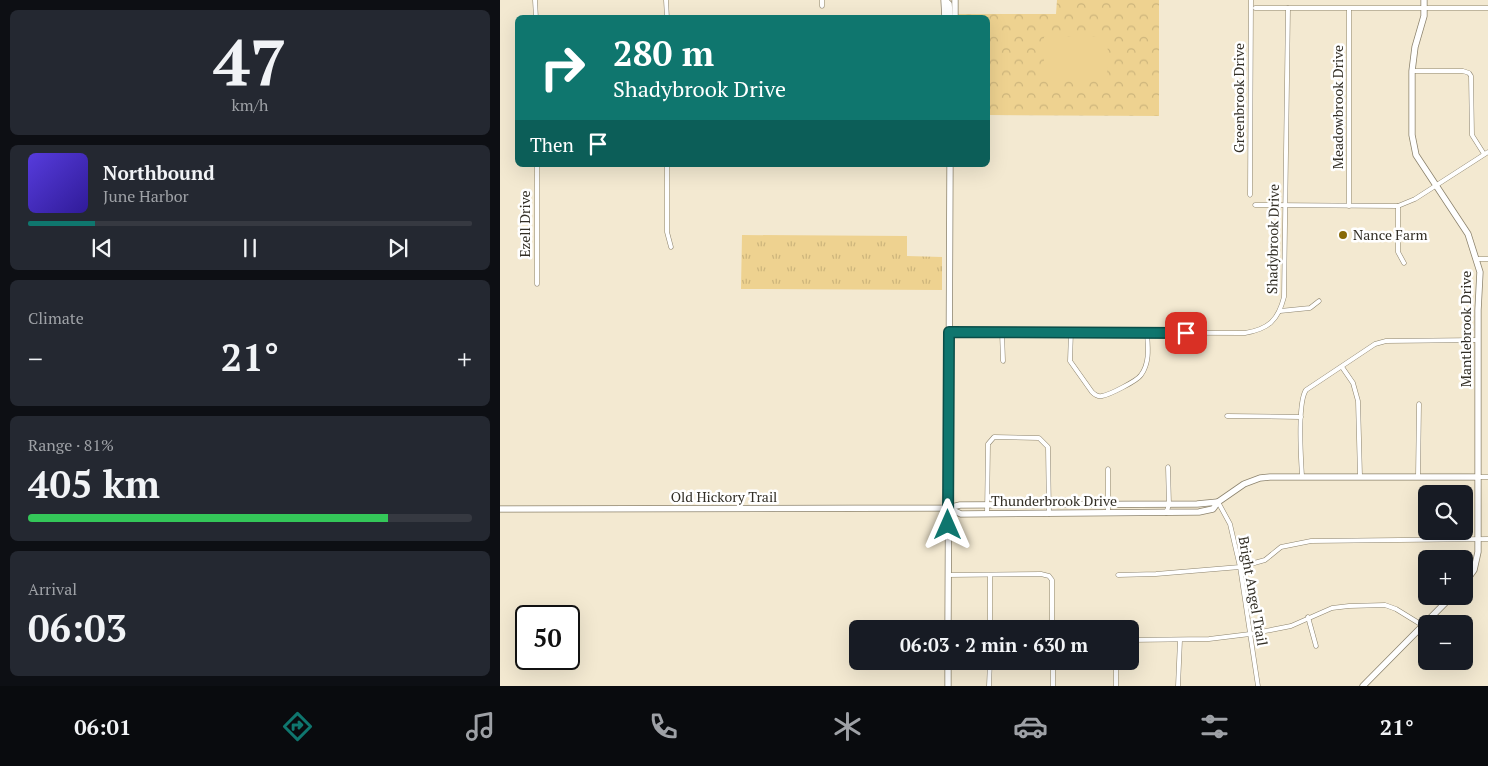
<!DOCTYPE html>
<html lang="en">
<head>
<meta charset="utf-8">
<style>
	:root { --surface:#171b24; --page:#242831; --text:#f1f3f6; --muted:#9ea1a6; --line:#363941; --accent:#0f766e }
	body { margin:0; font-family:"PT Serif",serif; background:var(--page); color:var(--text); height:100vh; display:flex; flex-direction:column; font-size:19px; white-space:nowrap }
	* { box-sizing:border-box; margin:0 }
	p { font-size:16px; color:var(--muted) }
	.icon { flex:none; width:28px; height:28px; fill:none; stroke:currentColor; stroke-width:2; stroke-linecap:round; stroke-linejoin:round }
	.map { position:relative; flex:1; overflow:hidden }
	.details { display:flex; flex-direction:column; gap:10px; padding:10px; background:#0d0f14; width:500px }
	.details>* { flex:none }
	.hud { position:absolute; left:15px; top:15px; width:475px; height:152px; border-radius:8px; box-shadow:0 5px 20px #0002; background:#0f766e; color:#fff; overflow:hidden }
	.fabs { position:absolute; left:918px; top:485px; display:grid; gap:10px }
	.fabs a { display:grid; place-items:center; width:55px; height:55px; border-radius:8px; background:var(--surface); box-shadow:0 5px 20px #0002; font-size:25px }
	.speed { position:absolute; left:15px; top:605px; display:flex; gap:10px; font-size:25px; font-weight:700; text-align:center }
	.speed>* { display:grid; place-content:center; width:65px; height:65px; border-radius:50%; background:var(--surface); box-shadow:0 5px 20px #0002; line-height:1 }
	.speed .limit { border:2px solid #111; border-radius:8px; background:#fff; color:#111 }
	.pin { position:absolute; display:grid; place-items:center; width:42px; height:42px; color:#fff; margin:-21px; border-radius:10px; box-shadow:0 2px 8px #0006 }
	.me { position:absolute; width:55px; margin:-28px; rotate:0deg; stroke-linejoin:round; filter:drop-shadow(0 0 4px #0008) }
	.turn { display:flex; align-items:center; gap:18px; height:105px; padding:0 15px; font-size:22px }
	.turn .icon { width:65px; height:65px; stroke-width:2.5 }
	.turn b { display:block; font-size:35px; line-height:42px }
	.then { display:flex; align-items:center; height:48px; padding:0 15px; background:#0003; gap:10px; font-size:19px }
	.big { font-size:38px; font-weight:600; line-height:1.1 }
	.details .card { flex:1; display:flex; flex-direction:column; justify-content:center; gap:8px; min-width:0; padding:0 18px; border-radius:8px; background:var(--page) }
	.details .dial { align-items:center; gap:0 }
	.dial b { font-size:65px; line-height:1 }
	.song { display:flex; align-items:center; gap:15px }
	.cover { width:60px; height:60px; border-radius:8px; background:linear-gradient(135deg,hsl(250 70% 55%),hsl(250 70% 35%)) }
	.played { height:5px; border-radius:2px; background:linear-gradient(90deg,var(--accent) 15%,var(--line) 15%) }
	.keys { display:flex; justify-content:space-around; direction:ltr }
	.heat { display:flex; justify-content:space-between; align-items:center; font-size:28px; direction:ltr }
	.charge { height:8px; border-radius:4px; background:linear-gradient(90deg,#34c759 81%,var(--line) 0) }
	.trip { position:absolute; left:349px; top:620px; width:290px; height:50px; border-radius:8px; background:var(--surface); box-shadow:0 5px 20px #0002; font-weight:600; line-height:50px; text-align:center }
	.tab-bar { display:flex; height:80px; justify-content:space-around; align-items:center; background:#090b0e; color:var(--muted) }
	.tab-bar .icon { width:35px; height:35px }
	.tab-bar .on { color:var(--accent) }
	.tab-bar b { font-size:22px; color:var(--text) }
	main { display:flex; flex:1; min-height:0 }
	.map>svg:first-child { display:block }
	.grass { fill:url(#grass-tufts) }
	.forest { fill:url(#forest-crowns) }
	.pitch { fill:#eed290 }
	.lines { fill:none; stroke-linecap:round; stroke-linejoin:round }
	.street-casing { stroke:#8c836d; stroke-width:5 }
	.secondary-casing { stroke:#8c836d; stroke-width:7 }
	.street { stroke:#fff; stroke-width:4 }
	.secondary { stroke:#fff; stroke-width:5.5 }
	.route-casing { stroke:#0a4d48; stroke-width:12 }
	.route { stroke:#0f766e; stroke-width:9 }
	.poi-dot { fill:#886a07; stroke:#fff; stroke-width:2 }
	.labels { text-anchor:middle; stroke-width:5; stroke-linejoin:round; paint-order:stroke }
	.street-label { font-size:14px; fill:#322e25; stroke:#fff }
	.poi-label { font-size:14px; fill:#322e25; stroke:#fff; text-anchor:start }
</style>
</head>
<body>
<main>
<section class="details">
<div class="card dial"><b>47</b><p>km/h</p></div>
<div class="card">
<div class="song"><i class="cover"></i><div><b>Northbound</b><p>June Harbor</p></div></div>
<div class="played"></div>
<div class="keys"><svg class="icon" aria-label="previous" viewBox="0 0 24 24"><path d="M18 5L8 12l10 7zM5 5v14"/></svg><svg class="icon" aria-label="pause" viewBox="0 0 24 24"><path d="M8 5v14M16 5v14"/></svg><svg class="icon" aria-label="next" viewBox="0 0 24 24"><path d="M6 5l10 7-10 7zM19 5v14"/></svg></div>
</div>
<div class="card"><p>Climate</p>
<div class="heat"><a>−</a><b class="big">21°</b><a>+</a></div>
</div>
<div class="card"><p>Range · 81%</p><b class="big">405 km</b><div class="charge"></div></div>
<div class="card"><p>Arrival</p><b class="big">06:03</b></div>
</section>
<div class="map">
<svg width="988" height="686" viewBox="0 0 988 686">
	<defs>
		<pattern id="grass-tufts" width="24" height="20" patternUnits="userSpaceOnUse" patternTransform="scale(1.25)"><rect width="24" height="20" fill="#eed290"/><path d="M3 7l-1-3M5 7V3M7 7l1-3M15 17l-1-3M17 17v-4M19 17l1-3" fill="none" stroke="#cdb57c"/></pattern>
		<pattern id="forest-crowns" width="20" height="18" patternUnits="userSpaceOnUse" patternTransform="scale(1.25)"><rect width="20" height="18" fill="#eed290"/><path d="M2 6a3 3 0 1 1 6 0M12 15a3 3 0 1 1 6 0" fill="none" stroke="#cdb57c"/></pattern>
	</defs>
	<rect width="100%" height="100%" fill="#f3e9d1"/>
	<polygon class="grass" points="242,235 407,236 407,256 442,257 442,290 241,289"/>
	<polygon class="forest" points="557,0 659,0 659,116 488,115 488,18 457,18 457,14 556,14"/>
	<polygon class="pitch" points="544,37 608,37 607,79 544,79"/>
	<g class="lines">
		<defs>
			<g id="street">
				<polyline points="35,0 36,18"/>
				<polyline points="166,0 167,18"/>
				<polyline points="322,6 322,0"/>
				<polyline points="755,8 988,8"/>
				<polyline points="849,9 849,206"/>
				<polyline points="912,71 963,71 969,73 971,76 972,135 984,154"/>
				<polyline points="37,165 37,284"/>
				<polyline points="167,165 167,232 171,247"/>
				<polyline points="750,195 751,0"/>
				<polyline points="755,205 898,206 915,199 988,152"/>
				<polyline points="898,206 898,252 904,263"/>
				<polyline points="977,259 988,259"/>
				<polyline points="780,311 810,308 819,301"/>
				<path d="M449 332 745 333C768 329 778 321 784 297L788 8"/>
				<polyline points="502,332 503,361"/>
				<path d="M571 332 570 361 592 392C595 395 598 397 602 396 609 395 637 381 641 375 650 363 648 347 647 333"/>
				<polyline points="842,367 853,383 858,401 860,476"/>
				<polyline points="727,416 801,417"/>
				<path d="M802 476C801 459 797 403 806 390L875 344 886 341 978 340"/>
				<polyline points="918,477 919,404"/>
				<polyline points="978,477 988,477"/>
				<polyline points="718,502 730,524 740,567 758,686"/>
				<polyline points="608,513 608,469"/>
				<polyline points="666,513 669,505 668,467"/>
				<polyline points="487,514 488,444 494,437 539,438 548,447 549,514"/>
				<polyline points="448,575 541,574 549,576 552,580 552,629"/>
				<polyline points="490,575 490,629"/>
				<polyline points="618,575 656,574 740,567 765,560 781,547 811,541 988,539"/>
				<polyline points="808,617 816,646"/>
				<polyline points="630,640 709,639 750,634 791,626 832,608 849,606 885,605 896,609 922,625"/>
				<polyline points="553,661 553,686"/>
				<polyline points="489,686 490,661"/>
				<polyline points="616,686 616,661"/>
				<polyline points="678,686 680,640"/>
			</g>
			<g id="secondary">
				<polyline points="444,0 445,18"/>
				<polyline points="445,0 449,4 450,18"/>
				<polyline points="924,0 924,16 915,47 912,71 912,135 916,155 968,234 980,272 978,310 978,552 974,570 964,584"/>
				<polyline points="455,18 455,0"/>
				<polyline points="448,508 461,514 699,512 713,509 718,502 744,484 760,478 770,477 978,477"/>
				<polyline points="0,509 448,508 460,505 697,504 718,502"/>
				<polyline points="448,629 450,165"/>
				<polyline points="448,686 448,661"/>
				<polyline points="863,686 952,596"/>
			</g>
		</defs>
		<use href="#street" class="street-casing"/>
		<use href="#secondary" class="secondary-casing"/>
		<use href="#street" class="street"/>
		<use href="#secondary" class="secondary"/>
	</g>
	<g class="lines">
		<defs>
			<polyline id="route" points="448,525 449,332 686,333"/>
		</defs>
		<use href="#route" class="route-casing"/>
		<use href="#route" class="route"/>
	</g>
	<circle class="poi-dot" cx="843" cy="235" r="5"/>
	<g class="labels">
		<g class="street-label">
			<text transform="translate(739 98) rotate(-90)" y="5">Greenbrook Drive</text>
			<text transform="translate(838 107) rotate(-90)" y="5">Meadowbrook Drive</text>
			<text transform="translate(25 224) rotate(-90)" y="5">Ezell Drive</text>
			<text transform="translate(773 239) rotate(-89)" y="5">Shadybrook Drive</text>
			<text transform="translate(966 329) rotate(-90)" y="5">Mantlebrook Drive</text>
			<text x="224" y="502">Old Hickory Trail</text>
			<text x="554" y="506">Thunderbrook Drive</text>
			<text transform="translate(753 591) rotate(80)" y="5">Bright Angel Trail</text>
		</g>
		<g class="poi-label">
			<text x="853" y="240">Nance Farm</text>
		</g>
	</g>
</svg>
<div class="fabs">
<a><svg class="icon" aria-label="search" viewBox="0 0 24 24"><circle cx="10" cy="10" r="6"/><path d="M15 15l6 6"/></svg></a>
<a>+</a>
<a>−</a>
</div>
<div class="speed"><div class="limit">50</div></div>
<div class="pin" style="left:686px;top:333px;background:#d93025"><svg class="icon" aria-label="arrive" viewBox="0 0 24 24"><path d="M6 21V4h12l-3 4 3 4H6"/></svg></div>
<svg class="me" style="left:448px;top:525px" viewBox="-20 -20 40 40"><path d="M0-17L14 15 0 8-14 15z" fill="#0f766e" stroke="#fff" stroke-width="4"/></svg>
<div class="trip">06:03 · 2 min · 630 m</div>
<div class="hud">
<div class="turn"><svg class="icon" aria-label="right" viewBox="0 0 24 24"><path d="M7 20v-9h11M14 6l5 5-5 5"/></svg><div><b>280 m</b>Shadybrook Drive</div></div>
<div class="then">Then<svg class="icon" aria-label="arrive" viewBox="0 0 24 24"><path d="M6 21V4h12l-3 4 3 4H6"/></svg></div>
</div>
</div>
</main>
<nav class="tab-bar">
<b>06:01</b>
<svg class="icon on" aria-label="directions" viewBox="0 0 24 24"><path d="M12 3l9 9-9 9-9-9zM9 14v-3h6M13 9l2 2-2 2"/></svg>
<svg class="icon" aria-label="music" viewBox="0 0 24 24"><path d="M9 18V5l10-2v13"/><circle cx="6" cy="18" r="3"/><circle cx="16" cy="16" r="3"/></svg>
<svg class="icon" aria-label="phone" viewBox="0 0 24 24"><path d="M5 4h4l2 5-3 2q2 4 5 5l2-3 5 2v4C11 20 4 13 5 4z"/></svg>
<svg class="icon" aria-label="climate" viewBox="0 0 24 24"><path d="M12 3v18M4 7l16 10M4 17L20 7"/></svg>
<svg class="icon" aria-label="car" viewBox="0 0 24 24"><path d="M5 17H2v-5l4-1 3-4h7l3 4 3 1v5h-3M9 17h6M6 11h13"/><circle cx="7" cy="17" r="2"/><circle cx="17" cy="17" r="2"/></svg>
<svg class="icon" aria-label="filters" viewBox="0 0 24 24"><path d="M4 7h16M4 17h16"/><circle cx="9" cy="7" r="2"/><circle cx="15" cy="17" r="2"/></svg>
<b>21°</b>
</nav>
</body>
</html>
